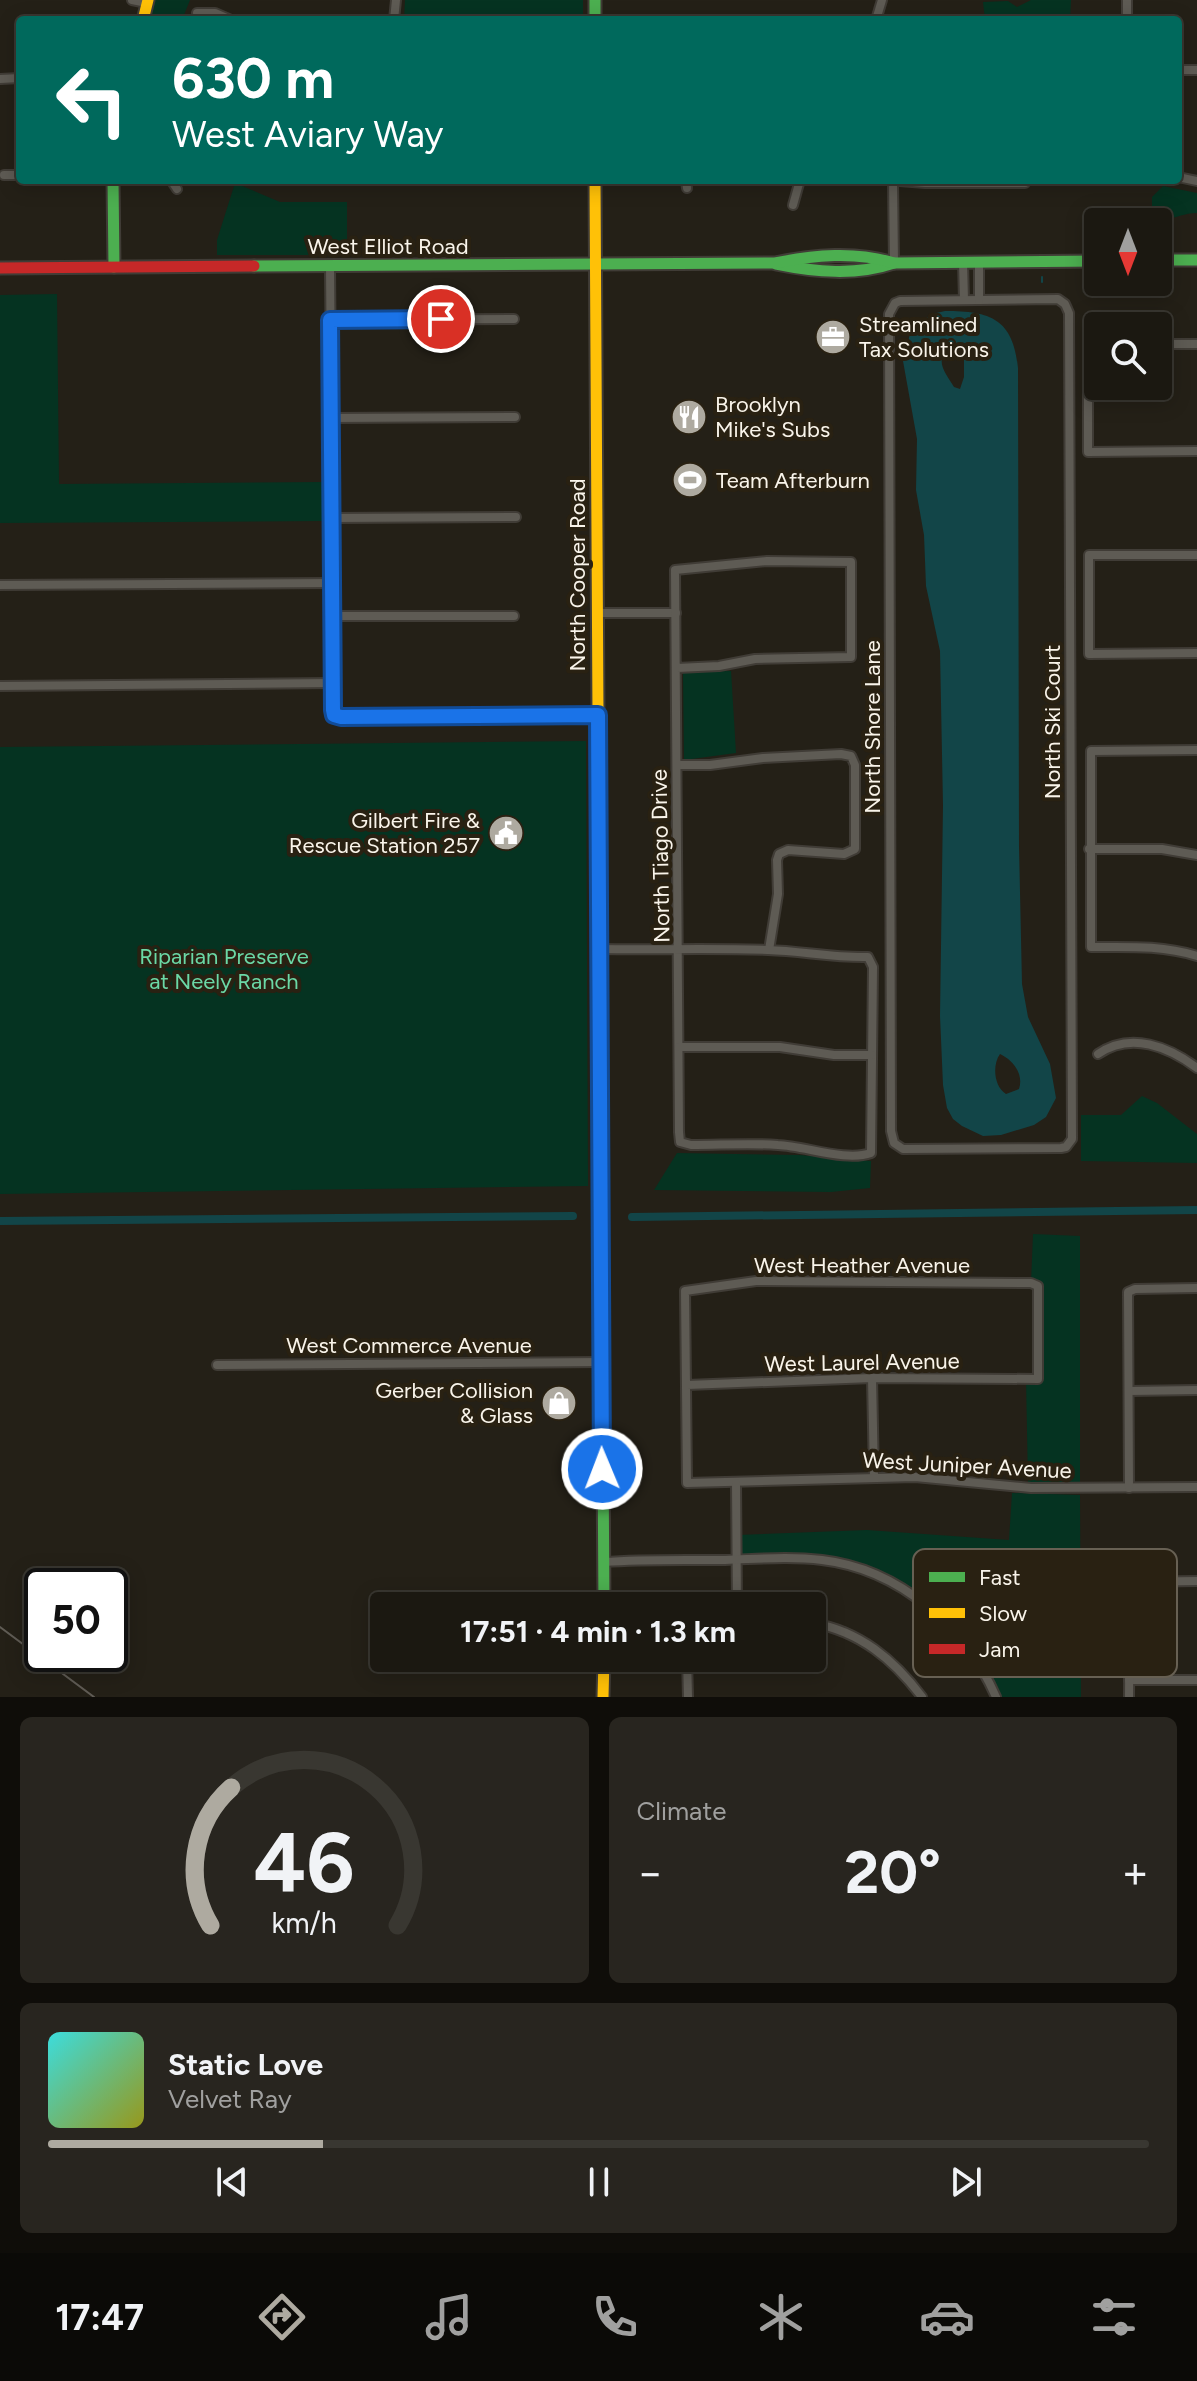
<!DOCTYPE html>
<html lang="en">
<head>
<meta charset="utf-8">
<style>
	:root { --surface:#1b1811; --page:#28251f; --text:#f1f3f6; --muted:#a0a09f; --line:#393731; --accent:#aeaaa0 }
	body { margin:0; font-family:Figtree,sans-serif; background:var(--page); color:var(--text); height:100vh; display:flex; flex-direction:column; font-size:30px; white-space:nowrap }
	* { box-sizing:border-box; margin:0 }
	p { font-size:26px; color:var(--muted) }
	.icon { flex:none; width:44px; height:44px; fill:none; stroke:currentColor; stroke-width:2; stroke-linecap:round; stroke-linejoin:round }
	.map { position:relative; height:1697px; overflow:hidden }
	.side { display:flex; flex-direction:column; gap:20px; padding:20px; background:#0f0d09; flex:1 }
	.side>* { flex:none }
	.top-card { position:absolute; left:16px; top:16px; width:1166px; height:168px; border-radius:8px; box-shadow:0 4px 20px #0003,0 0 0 2px var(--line); background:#00695c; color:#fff; overflow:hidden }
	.needle { width:52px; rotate:180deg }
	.tools { position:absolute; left:1084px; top:208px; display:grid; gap:16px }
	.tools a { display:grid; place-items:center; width:88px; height:88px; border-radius:8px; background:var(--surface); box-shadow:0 4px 20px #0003,0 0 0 2px var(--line); font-size:40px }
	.speed { position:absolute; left:24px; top:1568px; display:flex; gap:16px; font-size:40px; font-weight:700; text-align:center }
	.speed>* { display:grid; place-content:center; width:104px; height:104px; border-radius:50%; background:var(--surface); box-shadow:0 4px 20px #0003,0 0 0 2px var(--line); line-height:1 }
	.speed .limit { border:4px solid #111; border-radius:12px; background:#fff; color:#111 }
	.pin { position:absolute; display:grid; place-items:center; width:68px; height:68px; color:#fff; margin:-34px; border:4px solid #fff; border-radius:50%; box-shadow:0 2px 8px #0007 }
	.me { position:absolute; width:88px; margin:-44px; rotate:359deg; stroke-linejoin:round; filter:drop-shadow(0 0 6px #0008) }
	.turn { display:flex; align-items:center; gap:28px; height:168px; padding:0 24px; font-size:36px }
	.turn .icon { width:104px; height:104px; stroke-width:2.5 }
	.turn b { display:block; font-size:56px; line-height:68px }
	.big { font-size:60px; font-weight:700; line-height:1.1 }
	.side .tile { flex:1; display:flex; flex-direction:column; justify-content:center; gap:12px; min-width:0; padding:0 28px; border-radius:12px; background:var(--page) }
	.side .dial { align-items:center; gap:0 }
	.dial svg { height:208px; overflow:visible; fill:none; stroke:var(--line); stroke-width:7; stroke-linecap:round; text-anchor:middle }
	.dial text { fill:var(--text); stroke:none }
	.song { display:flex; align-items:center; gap:24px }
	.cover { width:96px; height:96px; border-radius:12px; background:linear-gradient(135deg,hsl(180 70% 55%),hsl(60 70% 35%)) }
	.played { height:8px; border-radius:4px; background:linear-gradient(90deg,var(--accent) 25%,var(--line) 25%) }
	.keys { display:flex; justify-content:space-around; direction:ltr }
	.heat { display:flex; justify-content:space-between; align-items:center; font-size:44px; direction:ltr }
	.side .tiles { flex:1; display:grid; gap:20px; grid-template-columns:1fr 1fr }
	.tile:last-child { grid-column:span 2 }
	.trip { position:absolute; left:370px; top:1592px; width:456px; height:80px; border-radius:8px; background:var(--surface); box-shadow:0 4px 20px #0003,0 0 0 2px var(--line); font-weight:700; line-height:80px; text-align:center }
	.dock { display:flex; height:128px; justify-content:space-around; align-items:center; background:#0b0a07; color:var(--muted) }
	.dock .icon { width:56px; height:56px }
	.dock .on { color:var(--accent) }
	.dock b { font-size:36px; color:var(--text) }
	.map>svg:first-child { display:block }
	.green { fill:#053321 }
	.water { fill:#124548; fill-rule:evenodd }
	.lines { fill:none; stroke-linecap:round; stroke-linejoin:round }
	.stream { stroke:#124548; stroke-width:2 }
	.canal { stroke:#124548; stroke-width:8 }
	.street-casing { stroke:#403c36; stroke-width:12 }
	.fast-casing { stroke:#403c36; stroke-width:15 }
	.slow-casing { stroke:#403c36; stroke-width:15 }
	.jam-casing { stroke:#403c36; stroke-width:15 }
	.street { stroke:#5e5b54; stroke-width:8 }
	.fast { stroke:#4caf50; stroke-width:11 }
	.slow { stroke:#ffc107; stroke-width:11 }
	.jam { stroke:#c62828; stroke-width:11 }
	.rail { stroke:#605c55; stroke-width:2 }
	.route-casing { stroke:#114b97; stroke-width:20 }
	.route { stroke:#1a73e8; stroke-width:14 }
	.labels { text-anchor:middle; stroke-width:8; stroke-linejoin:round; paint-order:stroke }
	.street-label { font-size:22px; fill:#f9f4ea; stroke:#292112 }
	.poi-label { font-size:22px; fill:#f9f4ea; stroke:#292112; text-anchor:start }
	.park-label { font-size:22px; fill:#6bd8a6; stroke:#292112 }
	.key { fill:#292112; stroke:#676053; stroke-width:2 }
	.key-label { font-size:22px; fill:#f9f4ea }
</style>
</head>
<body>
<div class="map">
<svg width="1197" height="1697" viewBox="0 0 1197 1697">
	<rect width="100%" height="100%" fill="#242017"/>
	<g class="green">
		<polygon points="148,0 190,0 182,20 143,20"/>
		<polygon points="405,0 583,0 583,20 404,20"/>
		<polygon points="1031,0 1071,0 1070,20 985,20 983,2 1008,1 1017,7"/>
		<polygon points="235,183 280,202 347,202 347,255 217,255 217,240"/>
		<path d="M1163 186 1197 193V213C1175 213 1171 227 1152 209V197Z"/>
		<polygon points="57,294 59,484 325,482 325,521 0,523 0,295"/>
		<polygon points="731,671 736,753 684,760 683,672"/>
		<polygon points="586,741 588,1186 0,1194 0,747"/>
		<polygon points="1142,1096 1157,1103 1197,1134 1197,1163 1081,1161 1081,1115 1121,1115"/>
		<polygon points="677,1153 799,1155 871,1161 870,1188 831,1192 654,1190"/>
		<polygon points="1033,1234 1080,1236 1080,1483 1028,1483 1026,1379 1038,1379 1038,1286 1031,1283"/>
		<polygon points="1012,1493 1080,1495 1081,1697 996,1697 947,1624 898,1587 825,1560 737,1559 737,1535 867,1530 1009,1540"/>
	</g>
	<path class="water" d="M945 311C991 311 1013 319 1018 368L1019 846 1022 984 1028 1017 1050 1064 1056 1098 1046 1117 1034 1125 1001 1135 983 1136 962 1126 953 1119 947 1108 943 1085 940 1016 943 805 940 651 926 586 924 535 916 490 917 439 903 361 911 330 932 314ZM953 349 964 358V377L960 389 954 387C947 375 936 364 945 351ZM1000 1054C1013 1060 1024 1074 1019 1089L1006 1094C994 1087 992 1065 1000 1054Z"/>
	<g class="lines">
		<polyline class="stream" points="1042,277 1042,282"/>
		<g class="canal">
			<polyline points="632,1217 1197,1210"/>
			<polyline points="0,1221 573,1216"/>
		</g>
		<defs>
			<g id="street">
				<polyline points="132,0 147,3"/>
				<polyline points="197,13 215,13 231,20"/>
				<polyline points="394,20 396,0"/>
				<polyline points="876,20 882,0"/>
				<polyline points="1127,20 1127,0"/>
				<polyline points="1178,70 1197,70"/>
				<polyline points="0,79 20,78"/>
				<polyline points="4,175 20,175"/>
				<polyline points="1178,177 1197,181"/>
				<polyline points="171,180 177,189"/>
				<polyline points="686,180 687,188"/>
				<polyline points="887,180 925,183 1025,183 1025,180"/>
				<polyline points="893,181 894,263"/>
				<polyline points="793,205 800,180"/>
				<polyline points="963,262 964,300"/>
				<polyline points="330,266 334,715 341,717 598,715"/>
				<polygon points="1058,299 1065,304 1069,313 1072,1139 1066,1147 1061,1148 903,1149 894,1143 891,1131 889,314 895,303 900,301"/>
				<polyline points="979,300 979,261"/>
				<polyline points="330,320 514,319"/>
				<polyline points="1098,344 1088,344 1088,452 1197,451"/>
				<polyline points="1158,344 1197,344"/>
				<polyline points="331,418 515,417"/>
				<polyline points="331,518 516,517"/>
				<polyline points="1197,555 1089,555 1089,654 1197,653"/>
				<polyline points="0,585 332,583"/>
				<polyline points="597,613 676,613"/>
				<polyline points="332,616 514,616"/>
				<polyline points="0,686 333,683"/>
				<path d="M1197 750 1091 751V947C1127 947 1162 945 1197 956"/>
				<polyline points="677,765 710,765 763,758 841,754 851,756 855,765 855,849 844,854 788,850 779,854 777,860 778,894 769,950"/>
				<polyline points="1089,849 1162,849 1197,855"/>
				<path d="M599 949C655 950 712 948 768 950 802 951 834 958 868 957L873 967 871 1153C846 1162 805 1146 778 1145 750 1143 720 1145 691 1145L680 1142 679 1132 675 570 767 561 851 562V657L755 659 719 666 677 668"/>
				<polyline points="679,1047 780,1047 834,1055 872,1055"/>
				<path d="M1098 1054C1131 1031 1169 1047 1197 1068"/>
				<polyline points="217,1365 601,1362"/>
				<polyline points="872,1378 874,1477"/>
				<polyline points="687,1385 872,1378 1038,1379 1038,1286 1031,1283 756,1281 685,1291 687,1483 915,1477 1031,1488 1197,1487"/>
				<polyline points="1129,1391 1197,1390"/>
				<polyline points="736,1483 737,1606"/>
				<polyline points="1129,1488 1128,1292 1135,1289 1197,1288"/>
				<path d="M604 1562C644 1559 685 1560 725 1560 758 1559 790 1556 822 1560 900 1569 966 1628 996 1697"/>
				<path d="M812 1623C860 1631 894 1660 922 1697"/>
				<polyline points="687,1658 688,1697"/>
				<polyline points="1129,1680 1197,1680"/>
				<polyline points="1129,1697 1130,1582 1197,1581"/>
			</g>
			<g id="fast">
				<polyline points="595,0 595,20"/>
				<polyline points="113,180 114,267"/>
				<polyline points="1158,260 1197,260"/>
				<path d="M776 264C815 272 856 276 894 263"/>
				<path d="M254 266 775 263C814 255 855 251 894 263L1098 261"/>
				<polyline points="598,715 604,1606"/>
			</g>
			<g id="slow">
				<polyline points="143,20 148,0"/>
				<polyline points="595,180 598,715"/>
				<polyline points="603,1697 604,1658"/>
			</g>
			<polyline id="jam" points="0,268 254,266"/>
		</defs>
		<use href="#street" class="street-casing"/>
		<use href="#fast" class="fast-casing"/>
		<use href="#slow" class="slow-casing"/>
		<use href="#jam" class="jam-casing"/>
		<use href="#street" class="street"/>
		<use href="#fast" class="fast"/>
		<use href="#slow" class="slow"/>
		<use href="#jam" class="jam"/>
		<polyline class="rail" points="0,1627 94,1697"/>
	</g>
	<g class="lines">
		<defs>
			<polyline id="route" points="441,319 330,320 333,710 334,715 341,717 598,715 602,1469"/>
		</defs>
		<use href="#route" class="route-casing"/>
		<use href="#route" class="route"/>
	</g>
	<defs>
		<symbol id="office-disc" viewBox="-11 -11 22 22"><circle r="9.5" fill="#aeaaa0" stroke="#292112"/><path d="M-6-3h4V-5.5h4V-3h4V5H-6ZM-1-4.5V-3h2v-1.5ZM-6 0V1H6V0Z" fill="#fff"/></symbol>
		<symbol id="restaurant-disc" viewBox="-11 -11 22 22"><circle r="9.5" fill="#aeaaa0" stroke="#292112"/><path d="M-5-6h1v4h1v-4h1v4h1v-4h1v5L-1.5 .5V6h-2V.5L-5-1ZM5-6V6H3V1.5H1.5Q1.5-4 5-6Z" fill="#fff"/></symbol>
		<symbol id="stadium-disc" viewBox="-11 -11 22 22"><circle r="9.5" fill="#aeaaa0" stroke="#292112"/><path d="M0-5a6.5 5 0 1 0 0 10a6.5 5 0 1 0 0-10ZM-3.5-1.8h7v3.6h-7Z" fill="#fff"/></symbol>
		<symbol id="civic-disc" viewBox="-11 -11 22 22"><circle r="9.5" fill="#aeaaa0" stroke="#292112"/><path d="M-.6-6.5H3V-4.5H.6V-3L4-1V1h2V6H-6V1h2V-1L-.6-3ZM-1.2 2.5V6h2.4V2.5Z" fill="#fff"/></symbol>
		<symbol id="shop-disc" viewBox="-11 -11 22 22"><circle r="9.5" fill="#aeaaa0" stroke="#292112"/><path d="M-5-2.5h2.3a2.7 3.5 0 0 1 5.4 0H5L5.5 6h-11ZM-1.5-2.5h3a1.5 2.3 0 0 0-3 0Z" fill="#fff"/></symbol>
	</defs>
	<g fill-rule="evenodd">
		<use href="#office-disc" x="813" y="317" width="40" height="40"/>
		<use href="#restaurant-disc" x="669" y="397" width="40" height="40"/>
		<use href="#stadium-disc" x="670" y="460" width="40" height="40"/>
		<use href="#civic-disc" x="486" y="813" width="40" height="40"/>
		<use href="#shop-disc" x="539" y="1383" width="40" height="40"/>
	</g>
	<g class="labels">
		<g class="street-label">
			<text x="388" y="254">West Elliot Road</text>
			<text transform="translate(577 575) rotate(-90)" y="8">North Cooper Road</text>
			<text transform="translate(1052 722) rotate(-90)" y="8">North Ski Court</text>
			<text transform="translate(872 727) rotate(-90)" y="8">North Shore Lane</text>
			<text transform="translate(660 856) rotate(-91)" y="8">North Tiago Drive</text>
			<text x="862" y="1273">West Heather Avenue</text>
			<text x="409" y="1353">West Commerce Avenue</text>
			<text transform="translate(862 1362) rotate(-1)" y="8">West Laurel Avenue</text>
			<text transform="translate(967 1465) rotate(3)" y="8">West Juniper Avenue</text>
		</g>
		<g class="poi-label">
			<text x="859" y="332">Streamlined<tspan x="859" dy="25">Tax Solutions</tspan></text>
			<text x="715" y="412">Brooklyn<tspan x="715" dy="25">Mike's Subs</tspan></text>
			<text x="716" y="488">Team Afterburn</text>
			<text x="480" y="828" text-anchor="end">Gilbert Fire &amp;<tspan x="480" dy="25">Rescue Station 257</tspan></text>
			<text x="533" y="1398" text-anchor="end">Gerber Collision<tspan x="533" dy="25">&amp; Glass</tspan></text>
		</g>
		<g class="park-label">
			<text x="224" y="964">Riparian Preserve<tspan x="224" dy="25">at Neely Ranch</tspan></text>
		</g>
	</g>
	<rect x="913" y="1549" width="264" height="128" rx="12" class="key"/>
	<rect x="929" y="1572" width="36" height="10" fill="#4caf50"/>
	<rect x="929" y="1608" width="36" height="10" fill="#ffc107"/>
	<rect x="929" y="1644" width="36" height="10" fill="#c62828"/>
	<g class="key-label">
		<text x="979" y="1585">Fast</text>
		<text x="979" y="1621">Slow</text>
		<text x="979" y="1657">Jam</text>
	</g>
</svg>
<div class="tools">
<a><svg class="needle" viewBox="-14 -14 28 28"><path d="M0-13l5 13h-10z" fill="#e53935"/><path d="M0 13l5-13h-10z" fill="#a0a09f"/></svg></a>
<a><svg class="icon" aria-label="search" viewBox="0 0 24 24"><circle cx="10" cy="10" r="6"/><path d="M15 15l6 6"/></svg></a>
</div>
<div class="speed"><div class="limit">50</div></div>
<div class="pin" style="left:441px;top:319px;background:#d93025"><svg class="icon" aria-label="arrive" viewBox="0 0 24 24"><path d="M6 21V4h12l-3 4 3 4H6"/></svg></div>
<svg class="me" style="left:602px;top:1469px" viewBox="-20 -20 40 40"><circle r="17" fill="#1a73e8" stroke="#fff" stroke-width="3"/><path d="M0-11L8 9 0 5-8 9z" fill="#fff"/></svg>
<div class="trip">17:51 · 4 min · 1.3 km</div>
<div class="top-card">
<div class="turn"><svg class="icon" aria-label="left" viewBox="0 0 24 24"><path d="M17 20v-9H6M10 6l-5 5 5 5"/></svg><div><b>630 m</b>West Aviary Way</div></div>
</div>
</div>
<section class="side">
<div class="tiles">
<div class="tile dial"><svg viewBox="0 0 100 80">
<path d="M14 69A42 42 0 1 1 86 69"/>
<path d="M14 69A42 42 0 0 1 22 16" stroke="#aeaaa0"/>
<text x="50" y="56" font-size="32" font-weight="700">46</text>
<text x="50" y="72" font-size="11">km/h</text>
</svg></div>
<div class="tile"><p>Climate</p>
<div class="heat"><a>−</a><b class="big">20°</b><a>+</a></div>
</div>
<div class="tile">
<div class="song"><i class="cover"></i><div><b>Static Love</b><p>Velvet Ray</p></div></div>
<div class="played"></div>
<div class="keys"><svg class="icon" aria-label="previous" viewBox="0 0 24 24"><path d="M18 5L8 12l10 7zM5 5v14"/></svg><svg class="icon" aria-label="pause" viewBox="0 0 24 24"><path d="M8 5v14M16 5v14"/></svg><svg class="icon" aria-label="next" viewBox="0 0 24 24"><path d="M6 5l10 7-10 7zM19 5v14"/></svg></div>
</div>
</div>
</section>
<nav class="dock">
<b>17:47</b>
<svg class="icon on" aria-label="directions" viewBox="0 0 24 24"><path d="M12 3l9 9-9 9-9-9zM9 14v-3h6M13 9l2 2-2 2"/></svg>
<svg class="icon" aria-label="music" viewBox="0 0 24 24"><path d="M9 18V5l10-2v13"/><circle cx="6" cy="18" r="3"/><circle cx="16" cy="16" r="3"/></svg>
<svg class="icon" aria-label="phone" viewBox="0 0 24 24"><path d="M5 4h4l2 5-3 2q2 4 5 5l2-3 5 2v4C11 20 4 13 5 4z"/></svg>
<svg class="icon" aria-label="climate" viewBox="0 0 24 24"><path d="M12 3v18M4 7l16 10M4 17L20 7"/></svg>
<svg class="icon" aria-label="car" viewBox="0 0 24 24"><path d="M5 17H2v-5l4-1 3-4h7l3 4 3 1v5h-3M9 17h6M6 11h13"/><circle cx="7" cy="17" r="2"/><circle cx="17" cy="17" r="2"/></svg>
<svg class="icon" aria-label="filters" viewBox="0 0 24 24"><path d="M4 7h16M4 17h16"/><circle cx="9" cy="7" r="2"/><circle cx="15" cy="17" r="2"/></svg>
</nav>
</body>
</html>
